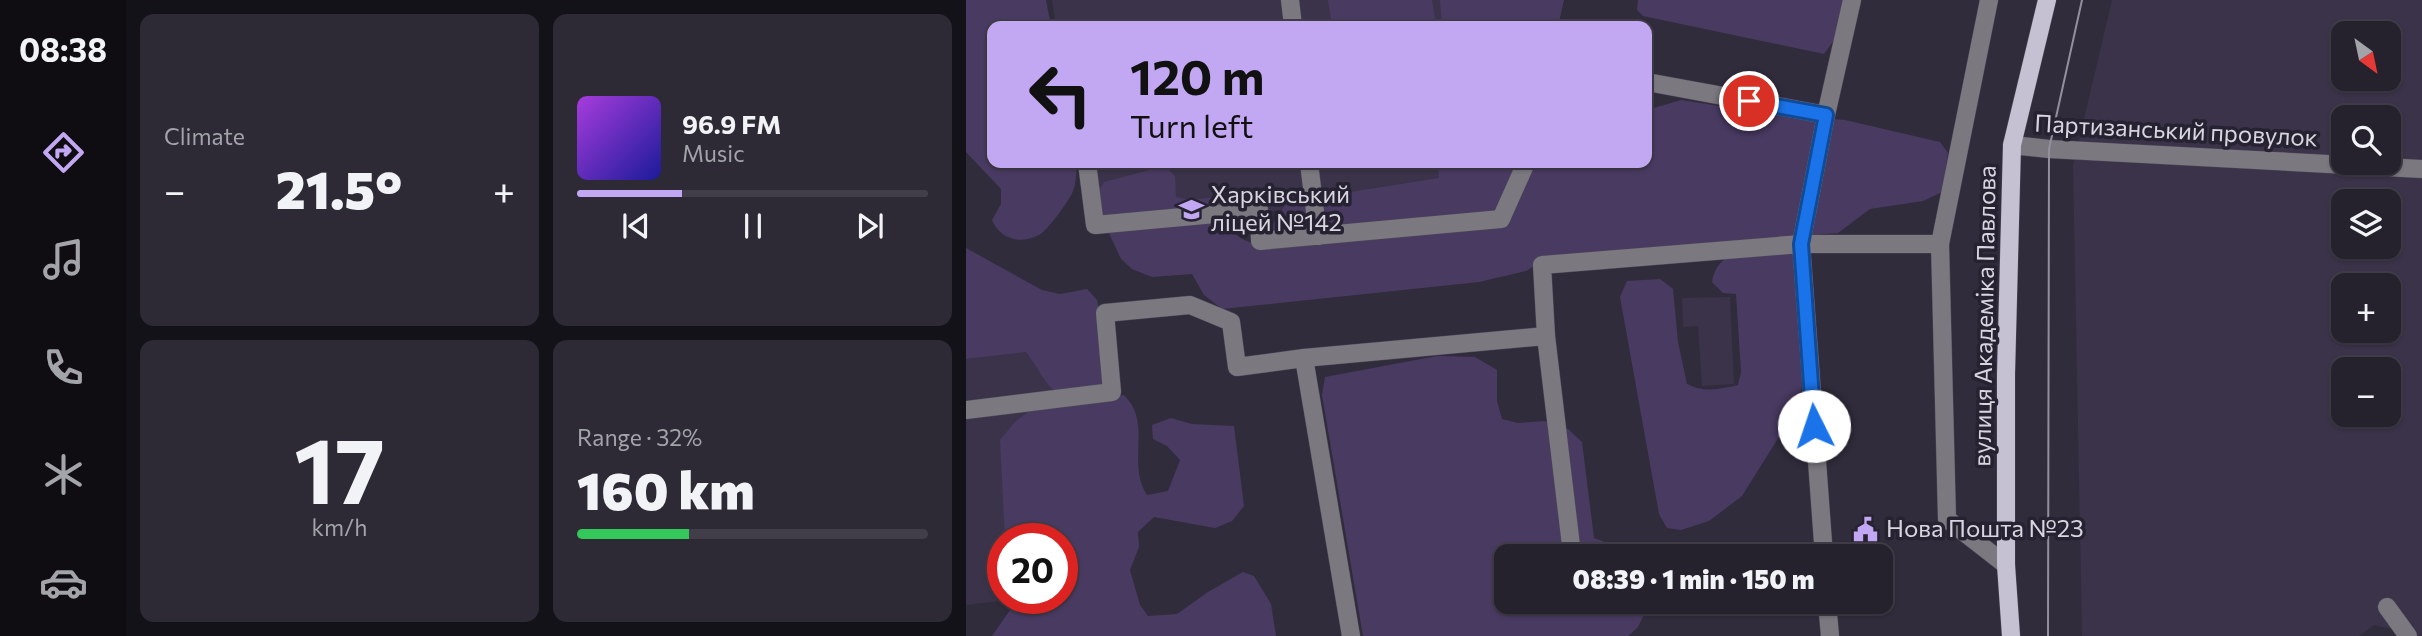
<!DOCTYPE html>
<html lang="en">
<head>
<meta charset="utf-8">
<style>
	:root { --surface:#25212d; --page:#2d2935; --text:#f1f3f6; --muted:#a3a3aa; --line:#423e49; --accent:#c2a8f2 }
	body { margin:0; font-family:Commissioner,sans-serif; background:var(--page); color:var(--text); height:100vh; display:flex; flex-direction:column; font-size:26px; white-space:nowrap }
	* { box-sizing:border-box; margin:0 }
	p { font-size:23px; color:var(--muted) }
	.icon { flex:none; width:38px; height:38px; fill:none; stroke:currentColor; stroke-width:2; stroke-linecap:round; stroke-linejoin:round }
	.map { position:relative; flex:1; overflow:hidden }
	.sheet { display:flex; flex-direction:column; gap:14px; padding:14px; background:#141219; width:840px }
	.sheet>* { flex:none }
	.banner { position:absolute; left:21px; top:21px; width:665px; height:147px; border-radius:14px; box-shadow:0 2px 5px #0004,0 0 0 2px var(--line); background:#c2a8f2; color:#111; overflow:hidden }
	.needle { width:46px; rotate:147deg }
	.buttons { position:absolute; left:1365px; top:21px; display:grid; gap:14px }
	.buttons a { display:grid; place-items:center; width:70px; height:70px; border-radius:14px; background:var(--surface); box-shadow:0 2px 5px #0004,0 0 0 2px var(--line); font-size:35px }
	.speed { position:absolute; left:21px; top:523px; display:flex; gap:14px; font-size:35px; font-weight:700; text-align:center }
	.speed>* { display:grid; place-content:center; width:91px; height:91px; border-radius:50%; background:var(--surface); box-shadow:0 2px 5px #0004,0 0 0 2px var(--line); line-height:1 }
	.speed .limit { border:10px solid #d22; background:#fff; color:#111 }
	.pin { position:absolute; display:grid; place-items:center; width:60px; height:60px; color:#fff; margin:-30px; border:4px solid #fff; border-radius:50%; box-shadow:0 2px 7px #0007 }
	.me { position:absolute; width:77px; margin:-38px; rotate:356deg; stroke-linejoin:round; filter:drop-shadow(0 0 5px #0008) }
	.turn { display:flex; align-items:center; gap:24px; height:147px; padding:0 28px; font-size:32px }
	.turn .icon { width:91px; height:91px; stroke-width:2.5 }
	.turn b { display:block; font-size:49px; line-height:60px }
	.big { font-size:52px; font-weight:800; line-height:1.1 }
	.sheet .tile { flex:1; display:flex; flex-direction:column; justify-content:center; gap:10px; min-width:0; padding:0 24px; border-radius:14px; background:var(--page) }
	.sheet .dial { align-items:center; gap:0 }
	.dial b { font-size:91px; line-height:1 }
	.song { display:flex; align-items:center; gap:21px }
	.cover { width:84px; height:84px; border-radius:10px; background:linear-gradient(135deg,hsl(280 70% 55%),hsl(240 70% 35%)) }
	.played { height:7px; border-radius:4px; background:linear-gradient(90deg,var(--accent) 30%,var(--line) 30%) }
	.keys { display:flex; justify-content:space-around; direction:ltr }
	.heat { display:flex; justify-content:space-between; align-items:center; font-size:38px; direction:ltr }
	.charge { height:10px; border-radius:5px; background:linear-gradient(90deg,#34c759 32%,var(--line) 0) }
	.sheet .tiles { flex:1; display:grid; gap:14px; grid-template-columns:repeat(2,1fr) }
	.trip { position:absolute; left:528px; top:544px; width:399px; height:70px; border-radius:14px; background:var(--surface); box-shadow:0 2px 5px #0004,0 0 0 2px var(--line); font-weight:800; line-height:70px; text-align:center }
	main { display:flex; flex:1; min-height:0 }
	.tab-bar { display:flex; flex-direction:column; width:126px; justify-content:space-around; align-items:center; background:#0f0d12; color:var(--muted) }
	.tab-bar .icon { width:49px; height:49px }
	.tab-bar .selected { color:var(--accent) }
	.tab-bar b { font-size:32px; color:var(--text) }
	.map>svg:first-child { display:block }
	.built { fill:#3b3349; fill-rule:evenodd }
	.green { fill:#493a62 }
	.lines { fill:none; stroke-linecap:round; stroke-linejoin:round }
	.minor-casing { stroke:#4c4756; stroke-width:19 }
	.major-casing { stroke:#4c4756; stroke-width:19 }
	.minor { stroke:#7b7880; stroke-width:18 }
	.major { stroke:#c6c1d2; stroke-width:18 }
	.tram { stroke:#938f9c; stroke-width:2 }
	.route-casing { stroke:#114b97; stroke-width:18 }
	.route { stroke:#1a73e8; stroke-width:12 }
	.labels { text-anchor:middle; stroke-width:7; stroke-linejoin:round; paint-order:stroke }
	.street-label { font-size:24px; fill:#d8d5df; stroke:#272232 }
	.poi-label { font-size:24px; fill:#d8d5df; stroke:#272232; text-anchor:start }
</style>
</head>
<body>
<main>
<nav class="tab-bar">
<b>08:38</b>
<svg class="icon selected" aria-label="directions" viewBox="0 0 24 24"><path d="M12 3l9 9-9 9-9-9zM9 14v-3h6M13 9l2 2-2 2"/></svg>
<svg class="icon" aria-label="music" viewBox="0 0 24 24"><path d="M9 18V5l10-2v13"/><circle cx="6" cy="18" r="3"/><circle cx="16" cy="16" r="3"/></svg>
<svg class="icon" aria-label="phone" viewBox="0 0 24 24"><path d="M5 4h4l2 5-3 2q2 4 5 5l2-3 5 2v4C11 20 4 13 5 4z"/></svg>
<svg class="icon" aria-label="climate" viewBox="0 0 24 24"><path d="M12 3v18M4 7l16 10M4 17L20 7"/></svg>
<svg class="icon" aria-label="car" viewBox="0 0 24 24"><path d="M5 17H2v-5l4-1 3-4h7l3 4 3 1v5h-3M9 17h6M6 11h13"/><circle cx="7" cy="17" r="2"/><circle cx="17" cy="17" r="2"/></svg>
</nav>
<section class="sheet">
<div class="tiles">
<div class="tile"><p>Climate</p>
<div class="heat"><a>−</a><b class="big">21.5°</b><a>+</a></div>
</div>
<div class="tile">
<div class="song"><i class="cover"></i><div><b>96.9 FM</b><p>Music</p></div></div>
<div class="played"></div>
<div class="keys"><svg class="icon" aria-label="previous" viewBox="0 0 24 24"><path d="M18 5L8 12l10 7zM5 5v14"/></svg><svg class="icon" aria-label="pause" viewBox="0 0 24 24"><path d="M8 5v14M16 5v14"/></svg><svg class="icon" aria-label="next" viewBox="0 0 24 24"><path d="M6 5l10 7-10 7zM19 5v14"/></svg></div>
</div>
<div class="tile dial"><b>17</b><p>km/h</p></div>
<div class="tile"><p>Range · 32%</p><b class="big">160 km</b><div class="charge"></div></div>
</div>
</section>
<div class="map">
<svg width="1456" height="636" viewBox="0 0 1456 636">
	<rect width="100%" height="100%" fill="#312c3c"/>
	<g class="built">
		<polygon points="86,0 507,0 510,26 90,26"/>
		<path d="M1146 0H1456V636L1408 625 1393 636H1116L1107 166ZM1377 33H1423V79H1377ZM1377 117H1423V163H1377ZM1377 201H1423V247H1377ZM1377 285H1423V331H1377ZM1377 369H1423V415H1377Z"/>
		<polygon points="114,163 524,163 527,188 126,230"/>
		<polygon points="764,297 768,384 736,386 732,326 717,327 716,298"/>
		<polygon points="101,346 96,539 37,539 37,598 51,599 0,605 0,359"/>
	</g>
	<g class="green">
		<path d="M0 0H80L85 26H26V163H110C111 171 110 183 107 191 104 200 81 231 73 235 54 245 34 239 26 220L35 204V189L0 152Z"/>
		<polygon points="362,0 466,0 470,26 366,26"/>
		<polygon points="474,0 598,0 592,26 476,26"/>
		<polygon points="672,0 879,0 871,36 858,54 677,16 671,10"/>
		<path d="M715 100 805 114 879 120 974 142 982 153 976 192 957 201 904 209 872 233 583 257 560 271 513 282 256 309 238 295 226 274 186 277 166 269 155 259 135 216 132 192 138 182 199 166 209 176 210 197 223 200 252 197C262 206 258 219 265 229 274 242 291 245 306 246L303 230 321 202 473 178 472 163H681V110Z"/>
		<path d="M0 248 76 290 94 294 121 289 131 300 134 316 140 376 134 388C77 396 92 396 60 352L0 359Z"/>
		<path d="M823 250 830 260 838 384 816 432 776 496 743 521 715 530 701 528 693 514 654 297 661 281 694 279 707 289 712 342 721 384C738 393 754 389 772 385L775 372 770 294 757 293 746 282C752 244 792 252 823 250Z"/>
		<polygon points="471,356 509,357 531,370 531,401 536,419 552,423 578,421 602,429 616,442 628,538 666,552 671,556 541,556 541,602 684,602 672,627 662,636 397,636 356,395 359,377"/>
		<path d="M158 395C187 423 160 463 181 495L202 491 214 460 201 446 187 439 186 425 205 418 226 424 268 426 278 506 266 521 249 528 188 517 172 532 173 547 164 570 174 605 182 616 211 614 242 592 277 572 288 576 305 604 310 636H26L49 603 50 599 96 598V539H39L34 440 49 422 62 412 92 405Z"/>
	</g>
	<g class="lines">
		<defs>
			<g id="minor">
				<polyline points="324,0 327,26"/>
				<polyline points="1023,0 974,244 981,519 1040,565"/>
				<polyline points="681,82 860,115"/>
				<polyline points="1046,145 1083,149 1456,169"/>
				<polyline points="121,163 129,225 293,210 294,241 535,219 560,163"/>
				<polyline points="343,163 352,236"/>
				<polyline points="338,358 385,636"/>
				<polyline points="0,410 146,392 139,313 224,305 265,322 271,367 338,358 580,336"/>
				<polyline points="606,554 580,336 576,265 835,244 974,244"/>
				<polyline points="858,556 835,244 860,115 886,0"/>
				<polyline points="861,602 864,636"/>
				<polyline points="1421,607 1442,636"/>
			</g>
			<polyline id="major" points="1045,636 1040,565 1040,374 1046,145 1081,0"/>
		</defs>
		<use href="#minor" class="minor-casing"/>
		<use href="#major" class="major-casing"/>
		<use href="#minor" class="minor"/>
		<use href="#major" class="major"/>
		<polyline class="tram" points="1082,636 1083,149 1116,0"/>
	</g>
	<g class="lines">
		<defs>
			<polyline id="route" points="783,101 860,115 835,244 848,426"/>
		</defs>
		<use href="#route" class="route-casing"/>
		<use href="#route" class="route"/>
	</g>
	<defs>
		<symbol id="school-bare" viewBox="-9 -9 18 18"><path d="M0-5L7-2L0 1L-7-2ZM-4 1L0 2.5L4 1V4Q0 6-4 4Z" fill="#c2a8f2" stroke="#272232" stroke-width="2.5" paint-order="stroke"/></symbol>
		<symbol id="civic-bare" viewBox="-9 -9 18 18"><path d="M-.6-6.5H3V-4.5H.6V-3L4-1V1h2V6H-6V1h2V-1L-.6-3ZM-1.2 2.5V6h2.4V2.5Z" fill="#c2a8f2" stroke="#272232" stroke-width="2.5" paint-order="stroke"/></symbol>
	</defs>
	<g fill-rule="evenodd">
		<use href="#school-bare" x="208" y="192" width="35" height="35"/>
		<use href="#civic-bare" x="882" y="512" width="35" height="35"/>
	</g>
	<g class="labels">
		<g class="street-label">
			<text transform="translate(1210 131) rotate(3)" y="8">Партизанський провулок</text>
			<text transform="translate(1019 316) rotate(-89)" y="8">вулиця Академіка Павлова</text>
		</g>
		<g class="poi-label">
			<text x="245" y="203">Харківський<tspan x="245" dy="28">ліцей №142</tspan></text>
			<text x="920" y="537">Нова Пошта №23</text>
		</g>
	</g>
</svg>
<div class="buttons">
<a><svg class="needle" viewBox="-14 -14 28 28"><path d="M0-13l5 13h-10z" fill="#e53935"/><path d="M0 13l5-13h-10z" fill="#a3a3aa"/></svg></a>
<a><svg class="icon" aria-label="search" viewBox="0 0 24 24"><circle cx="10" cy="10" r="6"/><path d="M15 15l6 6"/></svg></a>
<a><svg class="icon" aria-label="layers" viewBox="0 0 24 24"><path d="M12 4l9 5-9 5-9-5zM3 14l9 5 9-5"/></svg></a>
<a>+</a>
<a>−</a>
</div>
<div class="speed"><div class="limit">20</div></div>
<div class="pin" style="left:783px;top:101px;background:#d93025"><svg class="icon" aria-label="arrive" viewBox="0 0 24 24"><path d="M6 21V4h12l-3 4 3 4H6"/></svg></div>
<svg class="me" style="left:848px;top:426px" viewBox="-20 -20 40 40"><circle r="19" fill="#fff"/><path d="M0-13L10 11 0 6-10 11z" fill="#1a73e8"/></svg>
<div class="trip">08:39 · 1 min · 150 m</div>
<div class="banner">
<div class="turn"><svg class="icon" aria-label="left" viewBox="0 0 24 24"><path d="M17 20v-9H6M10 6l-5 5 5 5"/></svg><div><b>120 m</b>Turn left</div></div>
</div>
</div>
</main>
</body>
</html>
